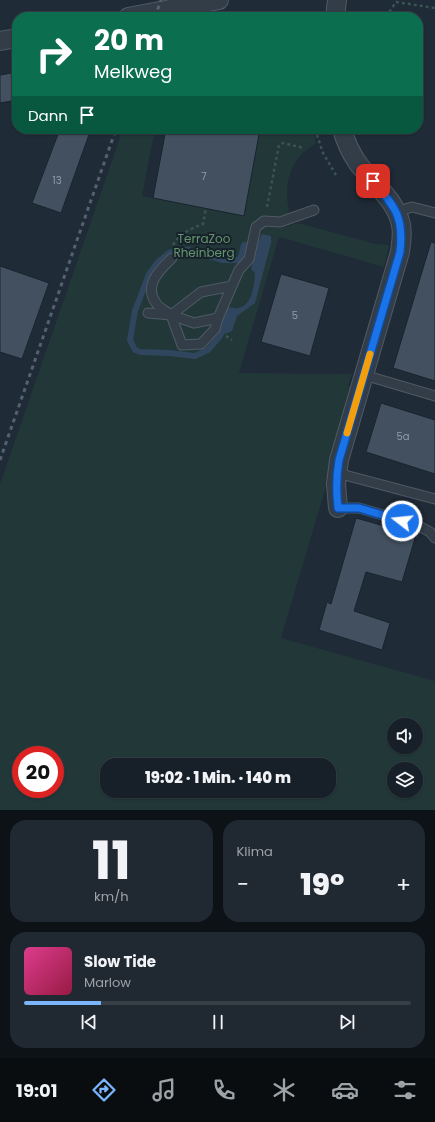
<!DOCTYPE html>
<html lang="de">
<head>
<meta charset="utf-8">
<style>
	:root { --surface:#172029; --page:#202831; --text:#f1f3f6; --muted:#9ea3a8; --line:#363e46; --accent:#7bb5fc }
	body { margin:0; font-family:Poppins,sans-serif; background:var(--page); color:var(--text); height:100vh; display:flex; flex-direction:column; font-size:15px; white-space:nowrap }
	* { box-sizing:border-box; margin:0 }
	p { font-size:13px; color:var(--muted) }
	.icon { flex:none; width:22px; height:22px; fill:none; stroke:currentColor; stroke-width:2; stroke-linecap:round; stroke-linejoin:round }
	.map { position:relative; height:810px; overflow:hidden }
	.panel { display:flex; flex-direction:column; gap:10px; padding:10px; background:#0d1217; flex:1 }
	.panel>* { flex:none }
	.guide { position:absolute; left:12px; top:12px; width:411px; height:122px; border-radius:16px; box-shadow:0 1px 3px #0004,0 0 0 1px var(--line); background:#0b6e4f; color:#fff; overflow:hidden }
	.controls { position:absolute; left:387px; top:718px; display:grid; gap:8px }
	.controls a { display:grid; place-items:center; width:36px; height:36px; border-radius:50%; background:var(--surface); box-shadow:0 1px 3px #0004,0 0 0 1px var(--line); font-size:20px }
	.speed { position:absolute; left:12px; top:746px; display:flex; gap:8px; font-size:20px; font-weight:700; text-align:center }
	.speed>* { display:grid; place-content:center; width:52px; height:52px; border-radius:50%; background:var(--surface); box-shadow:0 1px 3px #0004,0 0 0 1px var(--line); line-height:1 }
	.speed .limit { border:6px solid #d22; background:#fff; color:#111 }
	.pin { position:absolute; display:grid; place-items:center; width:34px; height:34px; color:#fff; margin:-17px; border-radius:8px; box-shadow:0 2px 6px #0006 }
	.me { position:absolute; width:44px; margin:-22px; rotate:286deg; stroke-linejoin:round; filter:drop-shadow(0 0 3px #0008) }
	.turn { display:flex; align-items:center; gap:14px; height:84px; padding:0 16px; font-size:18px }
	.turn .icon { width:52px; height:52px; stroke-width:2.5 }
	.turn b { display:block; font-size:28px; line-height:34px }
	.then { display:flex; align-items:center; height:38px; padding:0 16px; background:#0003; gap:8px; font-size:15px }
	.big { font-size:30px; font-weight:800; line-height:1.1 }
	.panel .tile { flex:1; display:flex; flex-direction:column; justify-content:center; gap:6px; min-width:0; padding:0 14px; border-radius:16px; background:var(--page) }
	.panel .dial { align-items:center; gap:0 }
	.dial b { font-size:52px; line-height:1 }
	.song { display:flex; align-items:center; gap:12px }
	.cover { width:48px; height:48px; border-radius:6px; background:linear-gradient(135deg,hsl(330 70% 55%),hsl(340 70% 35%)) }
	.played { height:4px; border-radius:2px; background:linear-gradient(90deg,var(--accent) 20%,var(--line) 20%) }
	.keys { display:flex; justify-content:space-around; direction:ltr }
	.heat { display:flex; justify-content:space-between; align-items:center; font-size:22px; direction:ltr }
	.panel .tiles { flex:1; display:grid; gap:10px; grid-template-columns:1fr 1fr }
	.tile:last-child { grid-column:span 2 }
	.trip { position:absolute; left:100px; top:758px; width:236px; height:40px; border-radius:16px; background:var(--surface); box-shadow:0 1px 3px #0004,0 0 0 1px var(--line); font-weight:800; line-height:40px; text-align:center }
	.dock { display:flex; height:64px; justify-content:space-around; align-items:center; background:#090d10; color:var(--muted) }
	.dock .icon { width:28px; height:28px }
	.dock .selected { color:var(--accent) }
	.dock b { font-size:18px; color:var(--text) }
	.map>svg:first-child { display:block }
	.green { fill:#213738; fill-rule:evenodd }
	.water { fill:#30465e }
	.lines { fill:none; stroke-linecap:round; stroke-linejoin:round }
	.stream { stroke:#30465e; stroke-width:6 }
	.building { fill:#425060; stroke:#1a242e }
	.lane-casing { stroke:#505a66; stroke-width:11 }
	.street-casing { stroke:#505a66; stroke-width:20 }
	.path { stroke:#3b5353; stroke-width:2.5; stroke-dasharray:3 3; stroke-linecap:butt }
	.lane { stroke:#323d48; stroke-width:9 }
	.street { stroke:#323d48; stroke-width:18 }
	.rail { stroke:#54616f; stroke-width:3; stroke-dasharray:4 4; stroke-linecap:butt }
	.route-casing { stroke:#114b97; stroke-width:10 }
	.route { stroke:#1a73e8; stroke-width:7 }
	.slow { stroke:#f59e0b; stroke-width:7 }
	.labels { text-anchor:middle; stroke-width:4; stroke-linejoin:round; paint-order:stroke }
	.number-label { font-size:10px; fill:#929dac }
	.park-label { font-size:12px; fill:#63966c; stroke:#18222c }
</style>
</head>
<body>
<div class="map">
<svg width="435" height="810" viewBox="0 0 435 810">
	<rect width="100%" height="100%" fill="#1f2b37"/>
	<path class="green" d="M123 129H155L142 196 153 198 166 129H313L316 143C310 148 302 153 297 160 286 175 285 197 290 214L280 222 281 228 298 223 376 244 389 245 384 267 279 237 239 373 352 374 348 386H356L281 638 435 681V810H0V484ZM394 725H416V747H394ZM21 755H55V789H21ZM107 765H329V791H107ZM394 769H416V791H394Z"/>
	<path class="water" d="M262 234 271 236V243L255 303 237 316 232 331 225 334 217 328 225 308C230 306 233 309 238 308 253 305 254 285 255 273L251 269 256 249 254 242H258Z"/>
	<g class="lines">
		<polyline class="stream" points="222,331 220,336 208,350 195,356 169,353 141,352 135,350 130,340 135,311 149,274 158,262 169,253 176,250 189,250 222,260 240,260 244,245 254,245"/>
	</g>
	<g class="building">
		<polygon points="17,72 17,100 0,103 0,75"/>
		<polygon points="60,129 91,129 61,213 32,203"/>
		<polygon points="166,129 260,129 244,216 153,198"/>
		<polygon points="431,242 435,243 435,381 393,368"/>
		<polygon points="0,266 49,283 22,359 0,352"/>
		<polygon points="281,274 329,288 310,356 261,342"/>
		<polygon points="381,403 435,420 435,474 366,452"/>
		<polygon points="356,518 416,535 402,582 366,572 354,611 390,623 382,650 319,630 327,602 331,604"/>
	</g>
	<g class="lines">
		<defs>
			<g id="lane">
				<polyline points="187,17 190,5"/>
				<polyline points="396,212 412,207 435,213"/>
				<polyline points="232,286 201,292 171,315 194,323 218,318 239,270 249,259 256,227 264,221 280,222 314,210"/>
				<path d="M148 313 171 315C166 311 159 308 156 303 143 285 160 270 172 258"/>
				<polyline points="171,315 182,345 201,344 215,329 218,318"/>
				<polyline points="364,375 435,396"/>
				<polyline points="337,473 435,499"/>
				<polyline points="338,508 359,508 417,525 430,532 435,538"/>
			</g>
			<g id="street">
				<polyline points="128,17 219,0"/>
				<polyline points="335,17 337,0"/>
				<polyline points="0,41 17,38"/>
				<path d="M338 508 336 484 339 460 400 252C401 243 403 234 401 225 396 199 371 182 357 162 351 153 345 140 342 129"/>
			</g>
		</defs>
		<use href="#lane" class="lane-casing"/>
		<use href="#street" class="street-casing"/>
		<g class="path">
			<polyline points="386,17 396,2 435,8"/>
			<polyline points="315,129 323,153 336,175"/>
			<polyline points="267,207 279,145 283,143 304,148"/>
			<path d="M173 245C181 233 190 229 203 224L206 208"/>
			<polyline points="226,336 232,340"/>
		</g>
		<use href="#lane" class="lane"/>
		<use href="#street" class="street"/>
		<g class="rail">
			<polyline points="155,17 161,0"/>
			<polyline points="0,460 116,129"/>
		</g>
	</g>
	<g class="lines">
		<defs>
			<path id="route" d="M373 181C395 207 404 216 400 252L339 460C336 477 336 491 338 508H359L402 521"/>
		</defs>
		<use href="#route" class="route-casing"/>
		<use href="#route" class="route"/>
		<polyline class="slow" points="347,433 370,354"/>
	</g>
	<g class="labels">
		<g class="number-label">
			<text x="204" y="180">7</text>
			<text x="57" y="184">13</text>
			<text x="295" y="319">5</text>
			<text x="403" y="440">5a</text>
		</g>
		<g class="park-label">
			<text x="204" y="243">TerraZoo<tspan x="204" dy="14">Rheinberg</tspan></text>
		</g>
	</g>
</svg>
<div class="controls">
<a><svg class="icon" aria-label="sound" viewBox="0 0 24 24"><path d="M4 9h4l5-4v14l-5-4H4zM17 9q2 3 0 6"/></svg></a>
<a><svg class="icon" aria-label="layers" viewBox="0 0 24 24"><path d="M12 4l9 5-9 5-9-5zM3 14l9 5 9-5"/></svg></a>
</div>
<div class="speed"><div class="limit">20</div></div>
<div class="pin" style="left:373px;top:181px;background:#d93025"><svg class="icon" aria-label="arrive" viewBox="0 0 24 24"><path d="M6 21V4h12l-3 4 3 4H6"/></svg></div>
<svg class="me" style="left:402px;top:521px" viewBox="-20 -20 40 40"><circle r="17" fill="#1a73e8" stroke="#fff" stroke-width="3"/><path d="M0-11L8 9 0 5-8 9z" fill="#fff"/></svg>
<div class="trip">19:02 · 1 Min. · 140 m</div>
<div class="guide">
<div class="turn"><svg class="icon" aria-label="right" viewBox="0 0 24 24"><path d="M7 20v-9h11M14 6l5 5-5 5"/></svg><div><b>20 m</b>Melkweg</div></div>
<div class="then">Dann<svg class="icon" aria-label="arrive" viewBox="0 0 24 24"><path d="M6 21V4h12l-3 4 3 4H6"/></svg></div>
</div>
</div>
<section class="panel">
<div class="tiles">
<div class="tile dial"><b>11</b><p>km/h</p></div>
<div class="tile"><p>Klima</p>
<div class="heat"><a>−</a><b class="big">19°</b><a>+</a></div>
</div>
<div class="tile">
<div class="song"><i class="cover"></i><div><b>Slow Tide</b><p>Marlow</p></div></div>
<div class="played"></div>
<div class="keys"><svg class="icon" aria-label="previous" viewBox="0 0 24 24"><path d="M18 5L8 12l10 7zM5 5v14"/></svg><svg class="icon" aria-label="pause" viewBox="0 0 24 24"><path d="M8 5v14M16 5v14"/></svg><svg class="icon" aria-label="next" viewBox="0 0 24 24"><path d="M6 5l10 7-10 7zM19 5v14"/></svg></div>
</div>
</div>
</section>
<nav class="dock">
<b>19:01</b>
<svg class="icon selected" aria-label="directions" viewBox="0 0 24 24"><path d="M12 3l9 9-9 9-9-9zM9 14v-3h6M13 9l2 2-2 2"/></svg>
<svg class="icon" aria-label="music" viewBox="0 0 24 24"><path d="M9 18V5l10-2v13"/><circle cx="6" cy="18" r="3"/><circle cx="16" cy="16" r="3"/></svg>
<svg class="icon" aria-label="phone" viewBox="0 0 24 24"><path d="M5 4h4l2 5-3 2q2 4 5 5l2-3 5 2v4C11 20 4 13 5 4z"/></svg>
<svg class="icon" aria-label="climate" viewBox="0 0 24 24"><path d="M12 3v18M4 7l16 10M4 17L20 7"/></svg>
<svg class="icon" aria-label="car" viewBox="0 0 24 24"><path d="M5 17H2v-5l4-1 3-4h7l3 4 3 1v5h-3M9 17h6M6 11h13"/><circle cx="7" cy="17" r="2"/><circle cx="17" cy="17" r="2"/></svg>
<svg class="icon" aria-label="filters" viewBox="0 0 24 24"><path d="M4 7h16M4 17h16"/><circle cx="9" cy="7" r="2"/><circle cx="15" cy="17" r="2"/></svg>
</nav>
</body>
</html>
